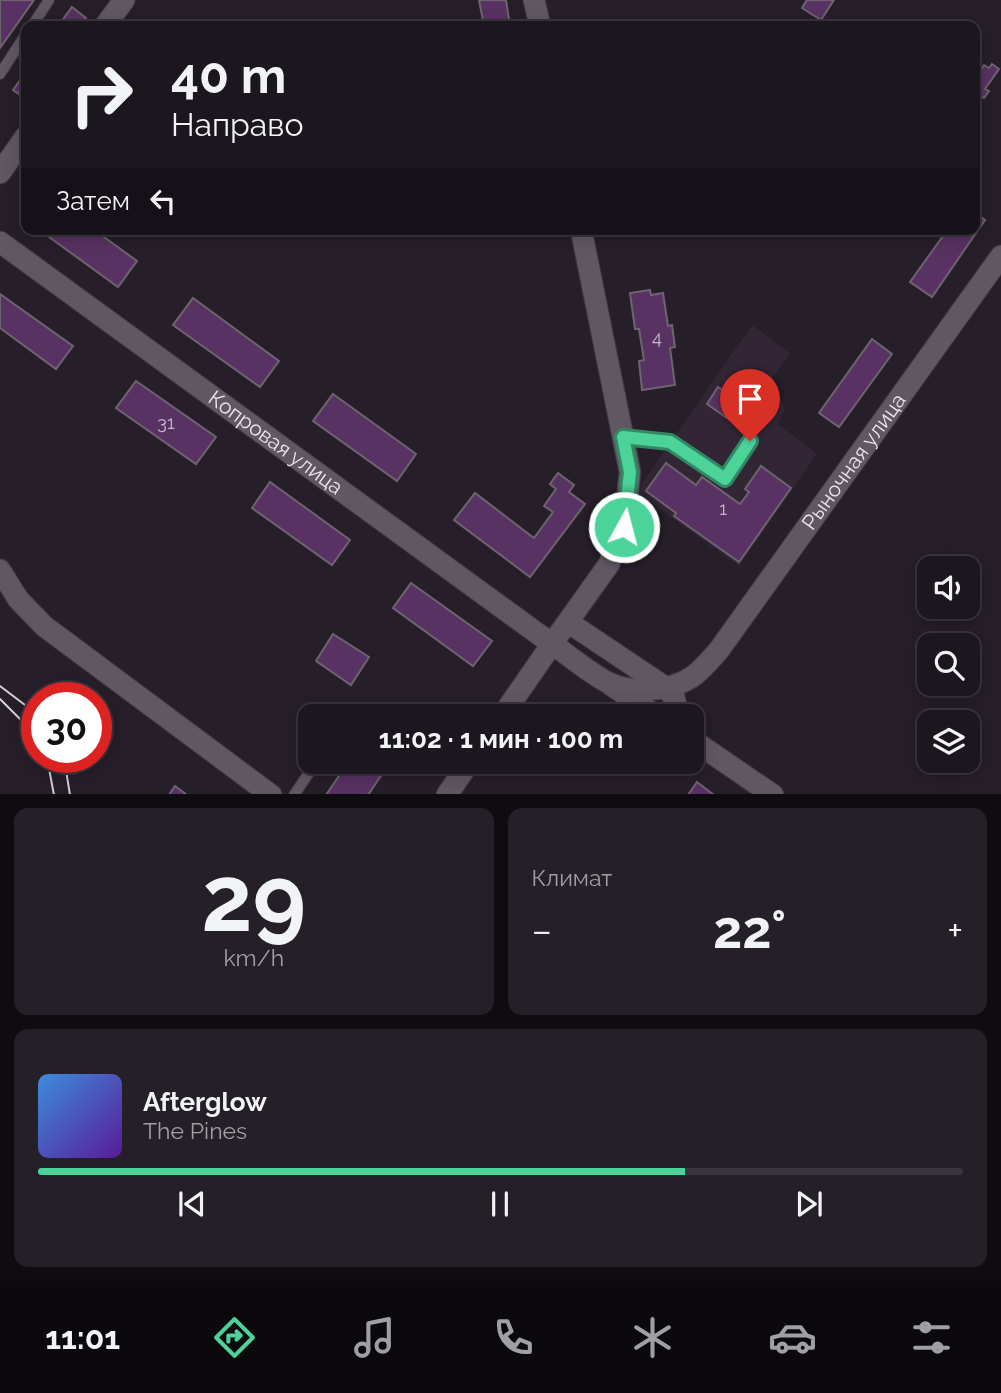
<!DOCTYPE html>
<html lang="ru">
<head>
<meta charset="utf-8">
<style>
	:root { --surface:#1c161f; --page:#251f28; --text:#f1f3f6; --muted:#a09fa4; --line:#3a353d; --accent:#4cd39a }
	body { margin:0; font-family:Raleway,sans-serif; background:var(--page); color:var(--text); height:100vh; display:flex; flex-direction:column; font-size:26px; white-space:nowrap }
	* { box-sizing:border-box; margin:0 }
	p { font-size:23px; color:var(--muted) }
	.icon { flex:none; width:38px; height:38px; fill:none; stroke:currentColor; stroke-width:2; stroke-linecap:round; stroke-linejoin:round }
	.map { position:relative; height:794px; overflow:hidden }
	.details { display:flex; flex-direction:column; gap:14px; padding:14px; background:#0f0c11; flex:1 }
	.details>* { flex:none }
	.hud { position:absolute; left:21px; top:21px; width:959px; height:214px; border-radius:14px; box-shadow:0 4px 18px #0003,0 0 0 2px var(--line); background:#1c161f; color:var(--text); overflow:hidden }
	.tools { position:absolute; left:917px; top:556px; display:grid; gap:14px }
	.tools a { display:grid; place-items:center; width:63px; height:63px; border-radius:14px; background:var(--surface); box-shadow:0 4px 18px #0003,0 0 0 2px var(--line); font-size:35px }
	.speed { position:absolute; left:21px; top:682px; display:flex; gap:14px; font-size:35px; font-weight:700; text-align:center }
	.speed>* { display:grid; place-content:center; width:91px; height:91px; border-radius:50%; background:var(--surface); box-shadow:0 4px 18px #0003,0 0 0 2px var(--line); line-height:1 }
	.speed .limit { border:10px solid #d22; background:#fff; color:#111 }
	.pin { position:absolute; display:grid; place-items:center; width:60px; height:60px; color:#fff; margin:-72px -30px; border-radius:50% 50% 50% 0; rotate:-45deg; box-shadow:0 0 7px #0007 }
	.pin .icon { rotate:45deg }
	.me { position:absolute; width:77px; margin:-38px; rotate:7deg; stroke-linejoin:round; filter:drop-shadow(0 0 5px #0008) }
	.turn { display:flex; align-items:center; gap:24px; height:147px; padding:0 35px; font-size:32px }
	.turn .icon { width:91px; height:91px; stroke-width:2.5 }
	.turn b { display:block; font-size:49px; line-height:60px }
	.then { display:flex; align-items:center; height:66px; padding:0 35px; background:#0003; gap:14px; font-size:26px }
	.big { font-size:52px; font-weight:700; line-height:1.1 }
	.details .tile { flex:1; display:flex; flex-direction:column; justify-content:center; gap:10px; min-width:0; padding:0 24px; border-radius:14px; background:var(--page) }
	.details .dial { align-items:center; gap:0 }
	.dial b { font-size:91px; line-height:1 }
	.song { display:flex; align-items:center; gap:21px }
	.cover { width:84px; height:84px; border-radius:10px; background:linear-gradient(135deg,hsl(210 70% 55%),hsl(270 70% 35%)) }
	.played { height:7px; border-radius:4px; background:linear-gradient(90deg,var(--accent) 70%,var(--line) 70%) }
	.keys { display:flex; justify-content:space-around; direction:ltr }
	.heat { display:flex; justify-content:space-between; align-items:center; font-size:38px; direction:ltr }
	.details .tiles { flex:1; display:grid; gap:14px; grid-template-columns:1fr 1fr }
	.tile:last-child { grid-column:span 2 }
	.trip { position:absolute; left:298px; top:704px; width:406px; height:70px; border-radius:14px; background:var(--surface); box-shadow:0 4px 18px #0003,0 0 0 2px var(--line); font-weight:700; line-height:70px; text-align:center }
	.tabs { display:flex; height:112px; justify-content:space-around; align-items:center; background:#0b090c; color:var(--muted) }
	.tabs .icon { width:49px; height:49px }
	.tabs .on { color:var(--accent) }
	.tabs b { font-size:32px; color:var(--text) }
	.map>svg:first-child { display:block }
	.built { fill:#322635 }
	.building { fill:#583262; stroke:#6d6470; stroke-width:2 }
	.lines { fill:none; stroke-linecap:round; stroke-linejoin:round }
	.service-casing { stroke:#3f3841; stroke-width:12 }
	.minor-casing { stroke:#3f3841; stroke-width:23 }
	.tertiary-casing { stroke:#3f3841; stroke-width:23 }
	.service { stroke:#605763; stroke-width:10 }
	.minor { stroke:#605763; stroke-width:21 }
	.tertiary { stroke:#605763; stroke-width:21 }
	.tram { stroke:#d4ced6; stroke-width:2 }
	.route-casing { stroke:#318964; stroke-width:18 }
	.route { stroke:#4cd39a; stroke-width:12 }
	.labels { text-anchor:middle; stroke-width:7; stroke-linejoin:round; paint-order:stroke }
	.number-label { font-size:18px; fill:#c5b7c8 }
	.street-label { font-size:21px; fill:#e9e3ea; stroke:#0d0a0e }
</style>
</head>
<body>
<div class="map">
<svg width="1001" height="795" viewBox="0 0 1001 795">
	<rect width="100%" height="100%" fill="#261e29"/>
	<polygon class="built" points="752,325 790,353 773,377 785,409 778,424 817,454 739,566 636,492"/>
	<g class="building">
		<polygon points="0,0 34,0 0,48"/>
		<polygon points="479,0 506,0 510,26 484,26"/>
		<polygon points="807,0 834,0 821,20 802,8"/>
		<polygon points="72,7 86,18 81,26 58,26"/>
		<polygon points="992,64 999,69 985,89 989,91 984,98 975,92 975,78 984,65 989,68"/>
		<polygon points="26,72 26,99 13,90"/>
		<polygon points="975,213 985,220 932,297 910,282 948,229 975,229"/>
		<polygon points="38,229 93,229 137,261 118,287"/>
		<polygon points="650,290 651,295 663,293 668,326 672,325 675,347 670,348 675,385 642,390 639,361 644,360 639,329 635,329 630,293"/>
		<polygon points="0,294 73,346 56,369 0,328"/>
		<polygon points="193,298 279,361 260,387 173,325"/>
		<polygon points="872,339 892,354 839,427 819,413"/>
		<polygon points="136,381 216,437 196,464 116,408"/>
		<polygon points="718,387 752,410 740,427 707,404"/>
		<polygon points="333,394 416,454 397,481 313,421"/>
		<polygon points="666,463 696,485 702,477 740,504 749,492 745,489 761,466 791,488 739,562 674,516 676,513 646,491"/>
		<polygon points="558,473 574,485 569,492 585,504 530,577 454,520 475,493 534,538 553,512 544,506 556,489 550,484"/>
		<polygon points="270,482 350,540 332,565 252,508"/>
		<polygon points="411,583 492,641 473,666 393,608"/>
		<polygon points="333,634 369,657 351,685 316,661"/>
		<polygon points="349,761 391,761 368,795 326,795"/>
		<polygon points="697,782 714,795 688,795"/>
		<polygon points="175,786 187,795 169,795"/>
	</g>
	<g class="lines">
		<defs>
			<g id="service">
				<polyline points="32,26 49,0"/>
				<polyline points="0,74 26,34"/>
				<polyline points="623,437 670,442 725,479 750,441"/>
				<polyline points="347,716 351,710"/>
				<polyline points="294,795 317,761"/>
			</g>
			<g id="minor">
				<polyline points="534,0 540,26"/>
				<polyline points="105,26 124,0"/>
				<polyline points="0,173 26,136"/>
				<path id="s1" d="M0 242 552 644 609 564 624 527 630 472 581 229"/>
				<polyline points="0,570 18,599 44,626 271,795"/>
				<polyline points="611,685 657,716"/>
				<polyline points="691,739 773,795"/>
			</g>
			<g id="tertiary">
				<polyline points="568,622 665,687 674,697 679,716"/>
				<path id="s2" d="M502 716 552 644C570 656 588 672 607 682 631 694 669 692 692 677 702 670 711 659 719 650L1001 256"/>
				<polyline points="691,737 694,741"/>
				<polyline points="447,795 470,761"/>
			</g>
		</defs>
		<use href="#service" class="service-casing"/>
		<use href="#minor" class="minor-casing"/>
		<use href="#tertiary" class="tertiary-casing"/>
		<use href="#service" class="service"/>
		<use href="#minor" class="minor"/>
		<use href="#tertiary" class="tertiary"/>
		<g class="tram">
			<polyline points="0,686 25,705 37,720"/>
			<polyline points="0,699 33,732 37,738"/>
			<polyline points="47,758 54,795"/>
			<polyline points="62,758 65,764 70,795"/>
		</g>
	</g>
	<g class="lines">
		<defs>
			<polyline id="route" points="624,527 630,472 623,437 670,442 725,479 750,441"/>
		</defs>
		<use href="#route" class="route-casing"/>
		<use href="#route" class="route"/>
	</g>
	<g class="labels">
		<g class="number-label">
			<text x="657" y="344">4</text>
			<text x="166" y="429">31</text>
			<text x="723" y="515">1</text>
		</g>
		<g class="street-label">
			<text dy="7" stroke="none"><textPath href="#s1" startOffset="341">Копровая улица</textPath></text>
			<text dy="7" stroke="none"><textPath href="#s2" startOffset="513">Рыночная улица</textPath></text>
		</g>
	</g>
</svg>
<div class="tools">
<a><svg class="icon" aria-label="sound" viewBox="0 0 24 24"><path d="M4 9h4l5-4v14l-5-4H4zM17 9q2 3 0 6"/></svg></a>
<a><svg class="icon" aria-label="search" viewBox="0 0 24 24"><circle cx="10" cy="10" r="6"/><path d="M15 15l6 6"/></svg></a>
<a><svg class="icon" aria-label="layers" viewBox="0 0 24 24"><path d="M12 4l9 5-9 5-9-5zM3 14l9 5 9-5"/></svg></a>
</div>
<div class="speed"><div class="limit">30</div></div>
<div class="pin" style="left:750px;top:441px;background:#d93025"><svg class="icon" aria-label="arrive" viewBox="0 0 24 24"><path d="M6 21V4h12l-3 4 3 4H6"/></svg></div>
<svg class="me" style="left:624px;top:527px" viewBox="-20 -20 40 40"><circle r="17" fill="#4cd39a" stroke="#fff" stroke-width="3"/><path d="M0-11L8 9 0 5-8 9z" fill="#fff"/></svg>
<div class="trip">11:02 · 1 мин · 100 m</div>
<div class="hud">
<div class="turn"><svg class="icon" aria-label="right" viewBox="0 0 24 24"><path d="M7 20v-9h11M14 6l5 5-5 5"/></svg><div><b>40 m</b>Направо</div></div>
<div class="then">Затем<svg class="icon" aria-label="left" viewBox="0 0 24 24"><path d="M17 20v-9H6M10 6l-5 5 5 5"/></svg></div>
</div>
</div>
<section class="details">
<div class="tiles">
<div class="tile dial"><b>29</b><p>km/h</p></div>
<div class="tile"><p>Климат</p>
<div class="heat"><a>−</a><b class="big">22°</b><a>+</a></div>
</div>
<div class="tile">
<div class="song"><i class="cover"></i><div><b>Afterglow</b><p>The Pines</p></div></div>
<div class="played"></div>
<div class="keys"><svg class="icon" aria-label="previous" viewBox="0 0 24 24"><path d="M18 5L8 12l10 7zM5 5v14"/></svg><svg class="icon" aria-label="pause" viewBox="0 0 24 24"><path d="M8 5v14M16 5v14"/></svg><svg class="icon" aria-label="next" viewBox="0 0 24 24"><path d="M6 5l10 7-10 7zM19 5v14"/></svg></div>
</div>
</div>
</section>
<nav class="tabs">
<b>11:01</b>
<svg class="icon on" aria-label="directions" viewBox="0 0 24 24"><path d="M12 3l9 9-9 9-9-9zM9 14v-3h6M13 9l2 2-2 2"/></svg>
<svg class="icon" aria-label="music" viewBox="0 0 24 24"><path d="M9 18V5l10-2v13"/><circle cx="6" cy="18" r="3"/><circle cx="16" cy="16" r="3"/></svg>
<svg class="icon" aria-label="phone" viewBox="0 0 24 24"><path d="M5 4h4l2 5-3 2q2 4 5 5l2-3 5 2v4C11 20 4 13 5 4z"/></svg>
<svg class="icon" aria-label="climate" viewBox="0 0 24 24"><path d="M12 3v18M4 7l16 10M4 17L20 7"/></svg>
<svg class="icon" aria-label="car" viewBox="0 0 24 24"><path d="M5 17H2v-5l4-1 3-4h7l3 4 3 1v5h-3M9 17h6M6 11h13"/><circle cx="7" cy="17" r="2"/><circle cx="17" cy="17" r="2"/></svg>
<svg class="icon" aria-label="filters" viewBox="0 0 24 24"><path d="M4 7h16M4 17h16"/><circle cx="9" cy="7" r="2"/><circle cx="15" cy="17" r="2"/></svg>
</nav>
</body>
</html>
